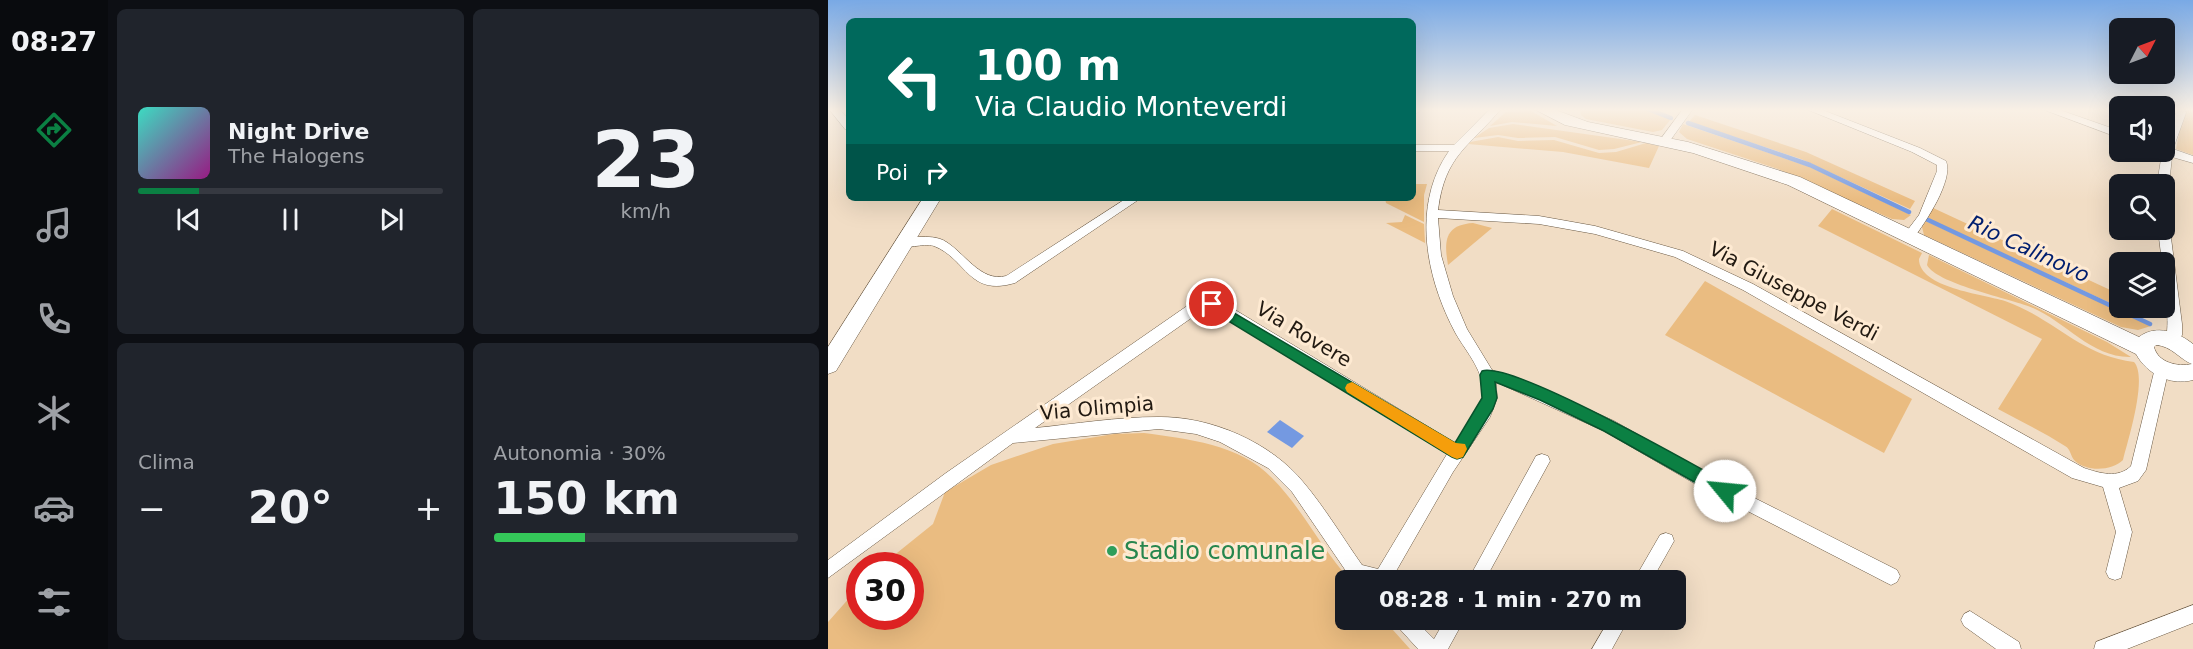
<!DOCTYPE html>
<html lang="it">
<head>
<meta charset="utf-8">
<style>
	:root { --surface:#171b24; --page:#20242c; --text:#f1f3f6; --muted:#9ea1a6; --line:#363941; --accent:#0b8043 }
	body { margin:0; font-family:"DejaVu Sans",sans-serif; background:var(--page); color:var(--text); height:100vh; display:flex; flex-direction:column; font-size:22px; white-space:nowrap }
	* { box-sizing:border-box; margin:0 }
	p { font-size:20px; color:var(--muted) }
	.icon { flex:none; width:33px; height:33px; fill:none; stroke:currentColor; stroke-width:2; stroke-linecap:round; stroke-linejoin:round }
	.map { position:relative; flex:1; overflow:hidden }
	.side { display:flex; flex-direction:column; gap:9px; padding:9px; background:#0d0f14; width:720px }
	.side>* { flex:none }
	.banner { position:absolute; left:18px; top:18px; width:570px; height:183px; border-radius:9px; box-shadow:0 6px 24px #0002; background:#00695c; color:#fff; overflow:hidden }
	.needle { width:39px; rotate:48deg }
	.controls { position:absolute; left:1281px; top:18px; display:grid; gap:12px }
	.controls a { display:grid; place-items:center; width:66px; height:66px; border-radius:9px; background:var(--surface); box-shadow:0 6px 24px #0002; font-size:30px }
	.speed { position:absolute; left:18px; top:552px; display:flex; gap:12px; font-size:30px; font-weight:700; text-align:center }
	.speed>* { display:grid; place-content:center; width:78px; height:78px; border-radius:50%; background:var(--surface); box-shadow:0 6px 24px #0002; line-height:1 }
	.speed .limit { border:9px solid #d22; background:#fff; color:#111 }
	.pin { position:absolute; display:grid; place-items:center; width:51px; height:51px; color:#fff; margin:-26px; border:3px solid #fff; border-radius:50%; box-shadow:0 2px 6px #0007 }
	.me { position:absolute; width:66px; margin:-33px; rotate:298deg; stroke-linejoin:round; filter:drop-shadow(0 0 4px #0008) }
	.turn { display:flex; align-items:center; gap:21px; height:126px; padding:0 30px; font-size:27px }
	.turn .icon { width:78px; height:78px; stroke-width:2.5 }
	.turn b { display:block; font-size:42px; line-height:51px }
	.then { display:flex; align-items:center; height:57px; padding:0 30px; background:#0003; gap:12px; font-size:22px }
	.big { font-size:45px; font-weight:600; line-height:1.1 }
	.side .tile { flex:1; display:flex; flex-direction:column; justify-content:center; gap:9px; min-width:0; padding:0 21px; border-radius:9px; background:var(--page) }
	.side .dial { align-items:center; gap:0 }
	.dial b { font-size:78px; line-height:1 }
	.song { display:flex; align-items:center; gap:18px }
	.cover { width:72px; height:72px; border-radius:9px; background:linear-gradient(135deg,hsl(170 70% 55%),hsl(310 70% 35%)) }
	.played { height:6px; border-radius:3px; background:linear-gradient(90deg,var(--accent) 20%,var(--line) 20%) }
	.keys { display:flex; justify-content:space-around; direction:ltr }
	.heat { display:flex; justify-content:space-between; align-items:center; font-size:33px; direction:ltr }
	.charge { height:9px; border-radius:4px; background:linear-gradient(90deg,#34c759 30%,var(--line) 0) }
	.side .tiles { flex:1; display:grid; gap:9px; grid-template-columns:repeat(2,1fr) }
	.trip { position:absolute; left:507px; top:570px; width:351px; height:60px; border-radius:9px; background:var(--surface); box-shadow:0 6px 24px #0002; font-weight:600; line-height:60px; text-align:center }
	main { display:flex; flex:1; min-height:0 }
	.menu { display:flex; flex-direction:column; width:108px; justify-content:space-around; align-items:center; background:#090b0e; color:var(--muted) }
	.menu .icon { width:42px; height:42px }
	.menu .active { color:var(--accent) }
	.menu b { font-size:27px; color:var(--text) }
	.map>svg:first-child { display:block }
	.green { fill:#eabc81 }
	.water { fill:#7499e1 }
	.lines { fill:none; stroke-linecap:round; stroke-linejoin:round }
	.stream { stroke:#7499e1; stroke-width:4.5 }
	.street-casing { stroke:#6a5944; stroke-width:1 }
	.secondary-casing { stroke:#6a5944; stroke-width:1 }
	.primary-casing { stroke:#6a5944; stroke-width:1 }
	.street { fill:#fff; fill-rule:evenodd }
	.secondary { fill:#fff; fill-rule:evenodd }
	.primary { fill:#fff; fill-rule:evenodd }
	.route { fill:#0b8043; stroke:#07532c; stroke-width:1.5 }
	.slow { fill:#f59e0b }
	.leisure-dot { fill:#2e9e5b; stroke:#feead2; stroke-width:2 }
	.labels { text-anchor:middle; stroke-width:6; stroke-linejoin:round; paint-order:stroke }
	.street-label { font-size:20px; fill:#211911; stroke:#feead2 }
	.water-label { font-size:21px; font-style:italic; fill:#001e6f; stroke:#feead2 }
	.near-leisure-label { font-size:24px; fill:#27864d; stroke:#feead2; text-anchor:start }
</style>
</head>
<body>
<main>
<nav class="menu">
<b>08:27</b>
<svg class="icon active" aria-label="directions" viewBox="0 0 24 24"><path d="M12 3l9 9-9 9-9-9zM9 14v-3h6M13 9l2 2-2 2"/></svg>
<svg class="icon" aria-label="music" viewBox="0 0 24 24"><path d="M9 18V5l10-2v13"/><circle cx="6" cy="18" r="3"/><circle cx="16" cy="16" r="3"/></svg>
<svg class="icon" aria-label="phone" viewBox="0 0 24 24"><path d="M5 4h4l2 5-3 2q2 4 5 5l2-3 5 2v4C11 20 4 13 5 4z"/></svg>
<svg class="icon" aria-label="climate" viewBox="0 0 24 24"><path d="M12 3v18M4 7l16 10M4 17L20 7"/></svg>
<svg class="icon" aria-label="car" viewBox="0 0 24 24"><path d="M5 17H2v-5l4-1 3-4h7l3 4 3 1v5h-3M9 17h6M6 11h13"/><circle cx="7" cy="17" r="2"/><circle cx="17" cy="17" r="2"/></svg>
<svg class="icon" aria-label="filters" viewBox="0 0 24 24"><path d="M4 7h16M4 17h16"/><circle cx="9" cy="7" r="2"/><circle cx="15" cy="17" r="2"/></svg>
</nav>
<section class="side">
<div class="tiles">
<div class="tile">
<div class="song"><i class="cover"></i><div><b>Night Drive</b><p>The Halogens</p></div></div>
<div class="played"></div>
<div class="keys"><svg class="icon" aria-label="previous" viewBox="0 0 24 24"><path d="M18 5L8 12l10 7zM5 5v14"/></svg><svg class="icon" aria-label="pause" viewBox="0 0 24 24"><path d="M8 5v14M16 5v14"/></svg><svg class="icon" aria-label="next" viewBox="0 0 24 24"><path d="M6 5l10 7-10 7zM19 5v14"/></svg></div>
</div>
<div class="tile dial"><b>23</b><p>km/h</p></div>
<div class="tile"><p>Clima</p>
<div class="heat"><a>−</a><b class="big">20°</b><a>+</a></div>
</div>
<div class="tile"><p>Autonomia · 30%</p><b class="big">150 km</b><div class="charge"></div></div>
</div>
</section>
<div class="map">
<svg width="1365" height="649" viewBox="0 0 1365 649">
	<rect width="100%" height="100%" fill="#f1ddc5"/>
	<g class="green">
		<polygon points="752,109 817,109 843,119 834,130 825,132 758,119 753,115"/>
		<polygon points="1356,109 1365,109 1365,155 1348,149"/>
		<polygon points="703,111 729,126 684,122 662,126 678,112"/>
		<polygon points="867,115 978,152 1087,201 1082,209 973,159 861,122"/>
		<polygon points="685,124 814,142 786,149 771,150 727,137 690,138 670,135 646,138 661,128"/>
		<polygon points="855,124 982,167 1083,215 1076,220 1064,219 950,169 859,139 851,132"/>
		<polygon points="670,137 690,141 726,140 771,153 788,152 818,143 831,146 821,168 735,152 640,144 642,142"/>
		<polygon points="585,184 599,184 596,195 596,222 558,203 557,198 585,198"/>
		<polygon points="1103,207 1291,294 1291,307 1099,218"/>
		<path d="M1004 209 1094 253 1091 259C1091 288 1155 294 1177 301 1226 318 1251 355 1306 362 1320 377 1300 440 1295 460 1284 471 1259 472 1247 461 1242 456 1243 449 1237 446 1215 432 1192 421 1170 409L1214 339 990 226Z"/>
		<polygon points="577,215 596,224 597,243 558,223 574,222"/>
		<polygon points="1098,221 1323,326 1310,330 1293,327 1096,235 1094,227"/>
		<path d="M645 223 664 228 620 265C616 242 616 225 645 223Z"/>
		<path d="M1101 255 1279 342 1303 357C1262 358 1236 319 1200 306 1178 298 1108 283 1099 265Z"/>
		<polygon points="877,281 1084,399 1056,453 837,335"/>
		<path d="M316 433C359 439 412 444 444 478 474 508 493 548 522 580H518V620H556L582 649H0V622L31 587 32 616H82V566L54 565 105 524 117 492 163 465 225 444 286 434Z"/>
	</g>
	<polygon class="water" points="452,420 476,436 464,448 439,432"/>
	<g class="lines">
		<g class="stream">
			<polyline points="820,109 843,118"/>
			<polyline points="860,123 982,165 1081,212"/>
			<polyline points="1098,219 1322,324"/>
		</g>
		<defs>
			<g id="street">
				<polygon points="1,109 11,109 21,120 21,130 17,129"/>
				<polygon points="585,109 594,109 585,116"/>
				<path d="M662 109H673C641 147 617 155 610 210L711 216 767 226 855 251 925 284 1256 468C1271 473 1290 479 1303 466L1327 368 1329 364H1339L1341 368 1318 470 1310 481 1291 488 1304 532 1293 578 1287 580 1281 578 1278 572 1288 532 1275 487 1244 478 915 290 847 257 767 234 711 224 610 218 613 255 625 296 639 329 664 370 722 392 786 421 883 476 1069 570 1072 576 1069 582 1063 585 1057 582 871 486 776 431 668 382 669 398 662 417 625 472 563 580H530L522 577 464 492 440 468 392 442 368 434 331 429 185 443 0 578V560L118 473 359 306 377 300 394 302 627 443C637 429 653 414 655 396 657 372 639 353 628 334 598 279 583 205 621 151H585V145H626ZM378 310 386 311 619 454 550 569 534 565C515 538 497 508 476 483 443 442 382 416 330 417 289 417 247 424 207 428L369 314Z"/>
				<polygon points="855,109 865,109 841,142 833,142 832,140"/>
				<path d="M978 109H992L1092 148 1118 161C1126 180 1097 223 1085 239L1081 240 1075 236 1091 215 1109 171V165L1084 152Z"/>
				<polygon points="1214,109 1229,109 1292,131 1292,138"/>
				<polygon points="1346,109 1356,109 1358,113 1345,149 1365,156 1365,163 1344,157 1341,184 1336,187 1336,184 1329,184 1334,153 1332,152 1336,152 1336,143 1348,113"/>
				<path d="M299 198H313L187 283C140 297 139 259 106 246 94 242 78 252 70 242 74 237 80 238 87 237 96 237 106 236 115 240 136 251 152 283 178 276Z"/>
				<path d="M1336 226 1342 230 1354 324V335L1349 344H1339L1337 340C1343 329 1336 279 1336 262H1334L1330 230H1336Z"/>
				<polygon points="714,454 720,456 722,461 657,580 640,580 708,456"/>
				<polygon points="838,533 844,535 846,541 824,580 806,580 832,535"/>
				<polygon points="1365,605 1365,623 1299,649 1266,649 1268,642"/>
				<polygon points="1142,611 1191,642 1193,649 1168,649 1136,626 1133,620 1136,614"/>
				<polygon points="566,620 587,620 606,639 617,620 636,620 620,649 590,649 569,626"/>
				<polygon points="781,620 800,620 784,649 764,649"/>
			</g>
			<path id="secondary" d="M706 109H725L760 122 860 142 972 177 1311 337C1328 324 1350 332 1365 344V380C1342 386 1319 374 1308 354L960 185 865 153 737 125ZM1328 345C1344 346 1351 359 1364 364 1350 367 1330 363 1326 347Z"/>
			<polygon id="primary" points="95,198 113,198 8,371 0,374 0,347"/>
		</defs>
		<use href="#street" class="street-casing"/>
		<use href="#secondary" class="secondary-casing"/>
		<use href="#primary" class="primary-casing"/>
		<use href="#street" class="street"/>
		<use href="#secondary" class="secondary"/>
		<use href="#primary" class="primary"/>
	</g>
	<linearGradient id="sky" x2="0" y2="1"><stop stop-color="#79a9e5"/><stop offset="0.55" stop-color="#f9f0e5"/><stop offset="1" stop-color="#f9f0e5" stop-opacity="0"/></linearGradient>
	<rect width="1365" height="200" fill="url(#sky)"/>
	<path class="route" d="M384 300 627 443 654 398 652 375 654 371C685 361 866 465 902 485L905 491 902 496 897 498 891 496 776 431 712 400 667 382 669 398 665 409 635 457 629 459 624 457 379 308 377 304 379 301Z"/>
	<polygon class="slow" points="524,382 628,443 637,444 639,449 635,457 629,459 624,457 519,392 517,388 519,384"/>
	<circle class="leisure-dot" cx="284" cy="551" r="6"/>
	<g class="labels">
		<g class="street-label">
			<text transform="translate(966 291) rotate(28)" y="7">Via Giuseppe Verdi</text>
			<text transform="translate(476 334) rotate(31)" y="7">Via Rovere</text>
			<text transform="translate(269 408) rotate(-5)" y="7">Via Olimpia</text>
		</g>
		<g class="water-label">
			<text transform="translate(1201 249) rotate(25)" y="7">Rio Calinovo</text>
		</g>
		<g class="near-leisure-label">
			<text x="296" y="559">Stadio comunale</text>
		</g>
	</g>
</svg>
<div class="controls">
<a><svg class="needle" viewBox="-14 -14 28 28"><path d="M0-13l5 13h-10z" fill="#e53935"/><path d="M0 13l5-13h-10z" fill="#9ea1a6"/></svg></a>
<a><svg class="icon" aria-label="sound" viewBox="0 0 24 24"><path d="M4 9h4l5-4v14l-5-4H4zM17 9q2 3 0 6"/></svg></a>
<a><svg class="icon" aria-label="search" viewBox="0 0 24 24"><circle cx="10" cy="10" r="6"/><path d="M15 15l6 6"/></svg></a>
<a><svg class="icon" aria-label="layers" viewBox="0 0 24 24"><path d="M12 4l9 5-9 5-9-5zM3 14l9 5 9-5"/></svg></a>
</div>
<div class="speed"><div class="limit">30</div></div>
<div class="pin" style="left:384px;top:304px;background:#d93025"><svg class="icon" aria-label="arrive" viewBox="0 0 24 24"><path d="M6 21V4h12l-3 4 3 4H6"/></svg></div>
<svg class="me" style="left:897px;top:491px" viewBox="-20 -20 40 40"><circle r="19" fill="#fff"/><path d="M0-13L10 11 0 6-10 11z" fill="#0b8043"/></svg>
<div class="trip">08:28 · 1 min · 270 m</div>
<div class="banner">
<div class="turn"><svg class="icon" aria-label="left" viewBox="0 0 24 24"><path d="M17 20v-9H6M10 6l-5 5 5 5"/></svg><div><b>100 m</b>Via Claudio Monteverdi</div></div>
<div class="then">Poi<svg class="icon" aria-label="right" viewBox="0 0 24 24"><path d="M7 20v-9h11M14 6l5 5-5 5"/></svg></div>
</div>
</div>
</main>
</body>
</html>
